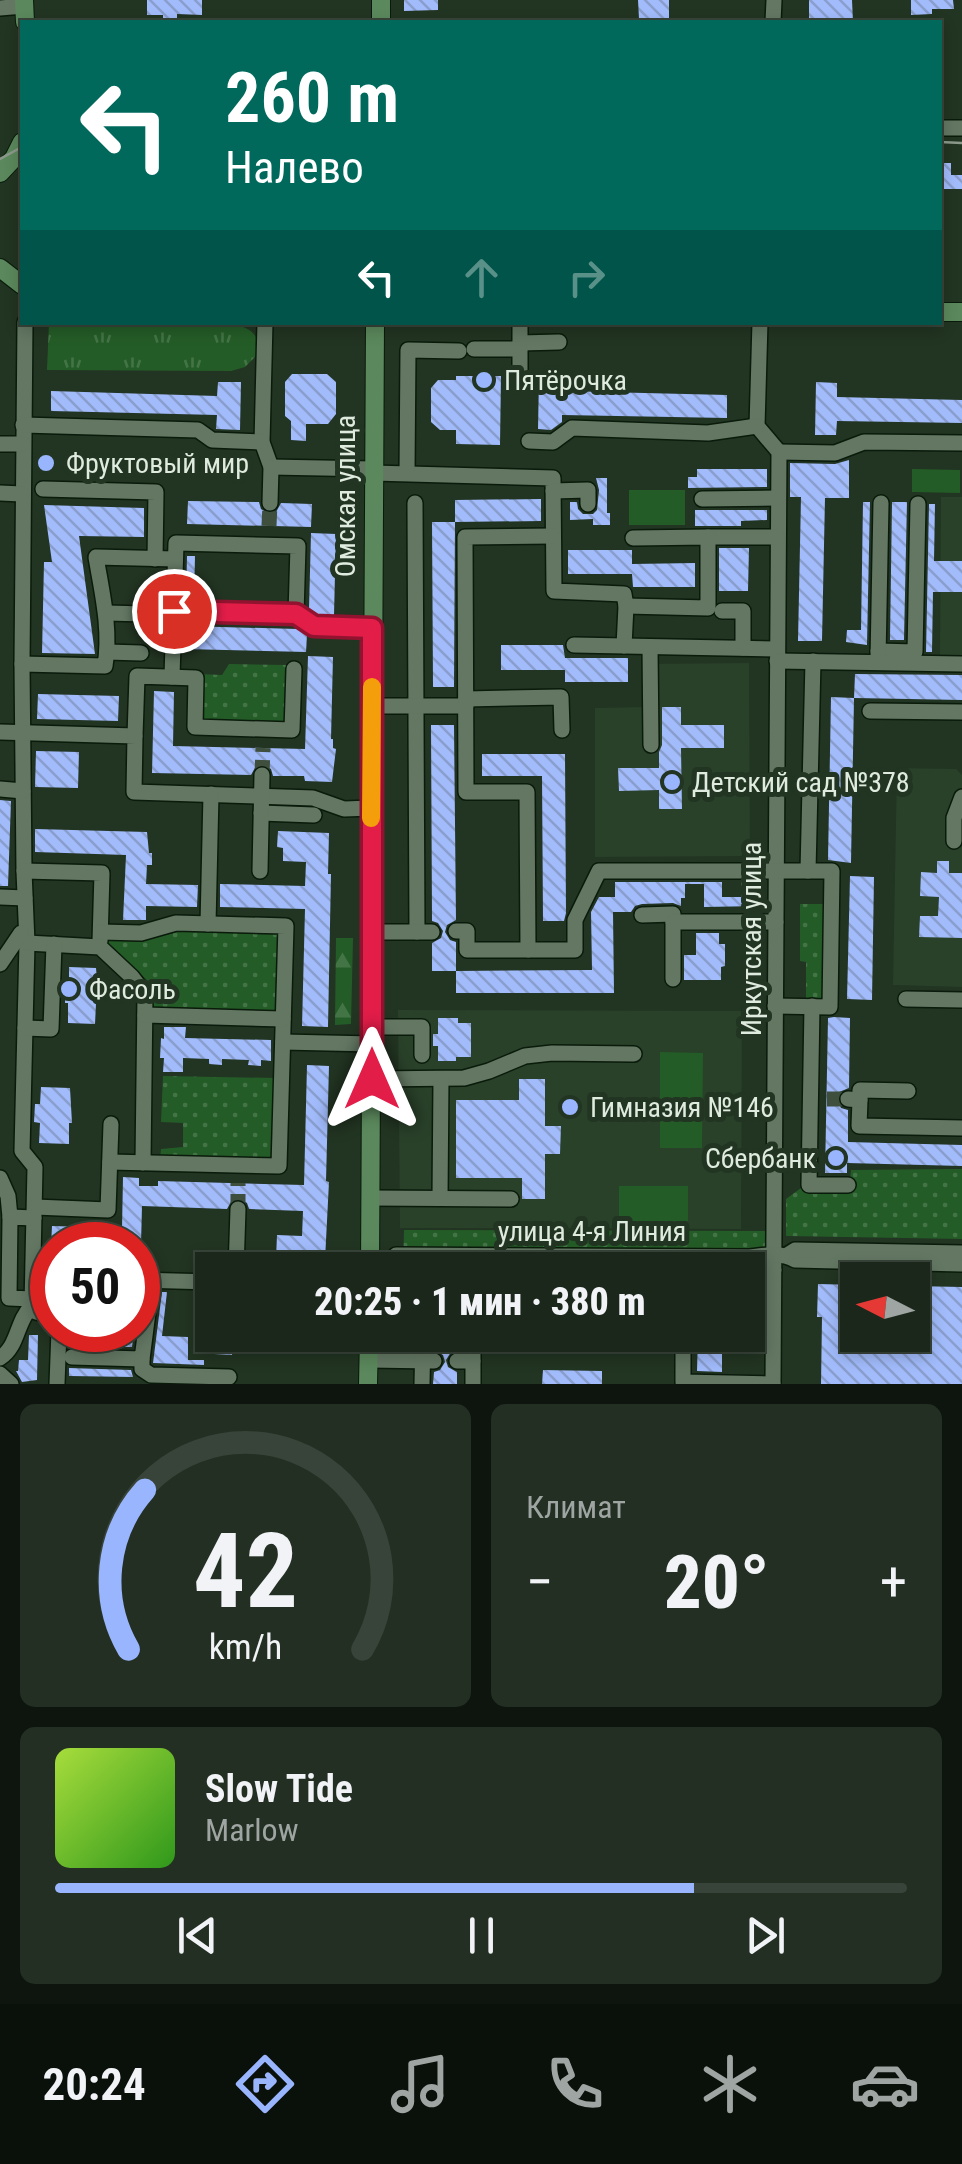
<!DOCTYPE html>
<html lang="ru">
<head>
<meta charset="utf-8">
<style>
	:root { --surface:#1a271a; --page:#232f23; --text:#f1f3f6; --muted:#9fa5a2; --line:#384439; --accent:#99b5fd }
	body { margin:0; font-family:"Roboto Condensed",sans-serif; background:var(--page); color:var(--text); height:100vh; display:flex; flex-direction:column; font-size:38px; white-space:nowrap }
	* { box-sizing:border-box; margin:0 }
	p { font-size:32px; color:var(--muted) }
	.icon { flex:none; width:55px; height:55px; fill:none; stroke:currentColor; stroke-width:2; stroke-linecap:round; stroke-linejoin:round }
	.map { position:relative; height:1384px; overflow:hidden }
	.panel { display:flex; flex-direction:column; gap:20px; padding:20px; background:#0e150e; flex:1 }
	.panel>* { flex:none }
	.guide { position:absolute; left:20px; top:20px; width:922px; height:305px; border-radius:0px; box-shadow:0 5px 15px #0003,0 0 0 2px var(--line); background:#00695c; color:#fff; overflow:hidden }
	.needle { width:65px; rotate:276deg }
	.controls { position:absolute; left:840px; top:1262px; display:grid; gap:20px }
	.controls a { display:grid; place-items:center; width:90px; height:90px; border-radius:0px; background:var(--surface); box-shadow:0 5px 15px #0003,0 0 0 2px var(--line); font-size:50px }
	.speed { position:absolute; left:30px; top:1222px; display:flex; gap:20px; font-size:50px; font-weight:700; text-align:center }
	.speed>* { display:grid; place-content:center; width:130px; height:130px; border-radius:50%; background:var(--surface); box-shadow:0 5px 15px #0003,0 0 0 2px var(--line); line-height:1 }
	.speed .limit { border:15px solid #d22; background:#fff; color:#111 }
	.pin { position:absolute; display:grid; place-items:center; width:85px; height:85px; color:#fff; margin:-42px; border:5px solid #fff; border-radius:50%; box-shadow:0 2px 10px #0007 }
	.me { position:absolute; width:110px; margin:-55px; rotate:0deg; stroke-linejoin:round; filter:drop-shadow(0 0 8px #0008) }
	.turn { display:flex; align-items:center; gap:35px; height:210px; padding:0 40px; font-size:45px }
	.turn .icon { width:130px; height:130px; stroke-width:2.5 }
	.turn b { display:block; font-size:70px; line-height:85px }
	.lanes { display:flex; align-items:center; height:95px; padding:0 40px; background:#0003; justify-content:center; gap:50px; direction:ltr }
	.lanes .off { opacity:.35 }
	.big { font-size:75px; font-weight:800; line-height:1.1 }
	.panel .tile { flex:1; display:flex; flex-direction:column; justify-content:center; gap:15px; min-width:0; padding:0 35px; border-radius:15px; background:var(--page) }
	.panel .dial { align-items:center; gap:0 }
	.dial svg { height:260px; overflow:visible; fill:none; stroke:var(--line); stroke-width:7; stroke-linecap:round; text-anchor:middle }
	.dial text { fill:var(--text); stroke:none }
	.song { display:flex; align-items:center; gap:30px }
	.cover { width:120px; height:120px; border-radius:15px; background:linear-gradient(135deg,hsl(80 70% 55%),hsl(110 70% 35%)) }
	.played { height:10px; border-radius:5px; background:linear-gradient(90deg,var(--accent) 75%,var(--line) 75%) }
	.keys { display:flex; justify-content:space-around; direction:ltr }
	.heat { display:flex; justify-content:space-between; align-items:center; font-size:55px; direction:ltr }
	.panel .tiles { flex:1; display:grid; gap:20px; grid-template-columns:1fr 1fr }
	.tile:last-child { grid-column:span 2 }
	.trip { position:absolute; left:195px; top:1252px; width:570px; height:100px; border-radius:0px; background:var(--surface); box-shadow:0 5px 15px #0003,0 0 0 2px var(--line); font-weight:800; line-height:100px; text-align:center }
	.menu { display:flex; height:160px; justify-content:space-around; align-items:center; background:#0a100a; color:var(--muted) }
	.menu .icon { width:70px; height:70px }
	.menu .current { color:var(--accent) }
	.menu b { font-size:45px; color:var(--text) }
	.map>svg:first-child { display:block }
	.built { fill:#294029 }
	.grass { fill:url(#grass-tufts) }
	.forest { fill:url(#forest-firs) }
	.park { fill:url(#park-dots) }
	.pitch { fill:#245c27 }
	.building { fill:url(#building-back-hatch) }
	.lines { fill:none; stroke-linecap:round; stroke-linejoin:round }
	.minor-tunnel { stroke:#3e4f3e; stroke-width:15; stroke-dasharray:15 8; stroke-linecap:butt }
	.minor-casing { stroke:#0a1b0b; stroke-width:18 }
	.major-casing { stroke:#0a1b0b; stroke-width:20 }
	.minor { stroke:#637763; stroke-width:15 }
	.major { stroke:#5b885c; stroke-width:18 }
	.tram { stroke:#8b998b; stroke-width:2.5 }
	.route-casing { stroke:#92132f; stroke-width:25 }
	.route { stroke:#e11d48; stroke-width:18 }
	.slow { stroke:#f59e0b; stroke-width:18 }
	.poi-dot { fill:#99b5fd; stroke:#223422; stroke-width:4 }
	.labels { text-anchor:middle; stroke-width:10; stroke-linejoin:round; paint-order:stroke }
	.poi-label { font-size:28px; fill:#dfebdf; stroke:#223422; text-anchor:start }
	.street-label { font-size:28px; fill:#dfebdf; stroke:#223422 }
</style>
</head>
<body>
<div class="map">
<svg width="962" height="1384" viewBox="0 0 962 1384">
	<defs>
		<pattern id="grass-tufts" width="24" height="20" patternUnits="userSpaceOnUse" patternTransform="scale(2.5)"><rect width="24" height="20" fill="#245c27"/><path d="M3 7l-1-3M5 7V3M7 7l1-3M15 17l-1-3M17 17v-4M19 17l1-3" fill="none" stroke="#437446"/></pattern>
		<pattern id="forest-firs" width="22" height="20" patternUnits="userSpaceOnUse" patternTransform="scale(2.5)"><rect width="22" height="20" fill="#245c27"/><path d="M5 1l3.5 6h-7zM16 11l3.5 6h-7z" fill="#437446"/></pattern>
		<pattern id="park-dots" width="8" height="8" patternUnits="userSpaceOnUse" patternTransform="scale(2.5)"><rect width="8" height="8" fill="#245c27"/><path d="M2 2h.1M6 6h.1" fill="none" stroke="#437446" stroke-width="1.8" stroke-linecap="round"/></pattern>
		<pattern id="building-back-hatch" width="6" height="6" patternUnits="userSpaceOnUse" patternTransform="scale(2.5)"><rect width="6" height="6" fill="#a1bbfb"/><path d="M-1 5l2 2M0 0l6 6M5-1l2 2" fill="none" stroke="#8a9ecd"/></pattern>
	</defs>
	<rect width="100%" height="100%" fill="#223422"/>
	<g class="built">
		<polygon points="941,497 962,497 962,660 940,660"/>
		<polygon points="749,663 750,856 595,857 595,708 643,707 643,664"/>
		<polygon points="897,768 956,769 962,775 962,987 893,985"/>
		<polygon points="398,1010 742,1011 741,1229 400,1228"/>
	</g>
	<path class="grass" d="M49 323H233C252 330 260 333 257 355L245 367 231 371 47 370Z"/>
	<polygon class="forest" points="336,938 353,938 351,1024 335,1025"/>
	<g class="park">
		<polygon points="229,664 289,665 288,727 198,725 199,674 222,675"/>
		<polygon points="800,904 826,904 825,999 806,998 806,962 800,961"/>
		<polygon points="189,929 283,930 280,1015 151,1010 151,984 104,939 157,937"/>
		<polygon points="163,1076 277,1078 274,1162 160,1159 161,1149 183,1147 183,1123 161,1122"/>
		<polygon points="962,1169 962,1239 786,1236 786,1199 801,1188 849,1190 851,1170"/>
		<polygon points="404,1230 768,1231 768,1259 692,1270 403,1270"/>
	</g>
	<g class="pitch">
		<polygon points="912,469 960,470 960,493 912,492"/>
		<rect x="629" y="490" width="56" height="35"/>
		<polygon points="660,1052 703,1053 702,1148 660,1148"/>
		<rect x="619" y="1186" width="69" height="35"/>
	</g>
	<g class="building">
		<polygon points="147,0 202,0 202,15 177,14 177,21 163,21 163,15 147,15"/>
		<polygon points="404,0 438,0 438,10 404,11"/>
		<polygon points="638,0 669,0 669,22 655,22 655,18 639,19"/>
		<polygon points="809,0 852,0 853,22 809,22"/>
		<polygon points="911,0 953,0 954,9 932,9 932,14 911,15"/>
		<polygon points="940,163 951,163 951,175 962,175 962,189 940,189"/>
		<polygon points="292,374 327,374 336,382 336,414 328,424 306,424 306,441 291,440 291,421 285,416 285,382"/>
		<polygon points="456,376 501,376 500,445 456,444 456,430 440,430 431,422 431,388 438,380 456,380"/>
		<polygon points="539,377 563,377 562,391 727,395 727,418 562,415 562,422 551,430 538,429"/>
		<polygon points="218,382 241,382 240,430 216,429 217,415 51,411 51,391 217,396"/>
		<polygon points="816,382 837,383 837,397 962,400 962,423 837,421 836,435 815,435"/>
		<polygon points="849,460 849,498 825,498 822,641 798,641 801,497 790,497 790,463 835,464"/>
		<polygon points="697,469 767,469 767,487 688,488 688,477 697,477"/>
		<polygon points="596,478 607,478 607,513 610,513 610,525 593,525 593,519 570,520 570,502 577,502 578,509 583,514 593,514 597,510 599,490"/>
		<polygon points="541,499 541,521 455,522 455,500"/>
		<polygon points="188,501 259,502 261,509 269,514 276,512 281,503 312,504 311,527 187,524"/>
		<polygon points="863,502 870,502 867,645 846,642 847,630 861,630"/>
		<polygon points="892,502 907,502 904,640 890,640"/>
		<polygon points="929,504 935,504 934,561 962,561 962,592 933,592 932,652 926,652"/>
		<polygon points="44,505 144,508 144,537 79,536 95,654 42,653 44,562 52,562"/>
		<polygon points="695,510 767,510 767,520 741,521 741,526 695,526"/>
		<polygon points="432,522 455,522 454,687 433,687"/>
		<polygon points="311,533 336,534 334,615 318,615 309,609"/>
		<polygon points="719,548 749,548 748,591 719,591"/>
		<polygon points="568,550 632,550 632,564 695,563 695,587 633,587 632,574 568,574"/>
		<polygon points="187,556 195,556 194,600 186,600"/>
		<polygon points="185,626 298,629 307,635 306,652 184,649"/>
		<polygon points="501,645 563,645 565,658 628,658 628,682 565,682 565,670 501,670"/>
		<polygon points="308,656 333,657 331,739 333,739 333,748 336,749 332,782 305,781 304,776 273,776 271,769 263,764 256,766 251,775 152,773 154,691 174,692 173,746 305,749"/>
		<polygon points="855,674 962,675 962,700 854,698"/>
		<polygon points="38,694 119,696 118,721 37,719"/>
		<polygon points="831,697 854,698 851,863 828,860"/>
		<polygon points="662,707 681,707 681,725 724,725 724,748 681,748 682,809 659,809 659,790 619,791 618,768 659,768 659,752 662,745"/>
		<polygon points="431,725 454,725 456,920 447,925 445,932 450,940 456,942 456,971 432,971 432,943 441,938 443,931 438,923 432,921"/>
		<polygon points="36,751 79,752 78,788 35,787"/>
		<polygon points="482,754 565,754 566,913 564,921 543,921 542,776 482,776"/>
		<polygon points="0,800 11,801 8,886 0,886"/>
		<polygon points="35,829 147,832 149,853 152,853 152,865 147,865 146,884 198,885 197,907 146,906 146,920 123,920 126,855 35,852"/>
		<polygon points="278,831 329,833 328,874 331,874 328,1027 302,1026 305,909 220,907 220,884 305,886 306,862 283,861 283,848 277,847"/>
		<polygon points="937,861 949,861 949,873 962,873 962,938 919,937 920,916 938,916 939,897 920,896 921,872 937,873"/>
		<polygon points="850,876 874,877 872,1000 847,999"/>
		<polygon points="615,882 722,882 722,897 741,897 741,882 751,882 751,886 760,886 760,906 704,907 704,884 685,884 685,898 681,898 681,906 673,903 642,904 635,906 631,912 613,912 614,993 456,993 456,971 592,970 591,912 599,897 615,897"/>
		<polygon points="696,933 719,933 719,944 725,944 725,966 721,967 721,980 684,980 684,955 696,955"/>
		<polygon points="69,967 96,968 99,1004 96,1004 95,1024 68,1023 68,1003 65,1003 65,985 69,985"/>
		<polygon points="834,1017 850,1018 849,1088 839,1092 837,1099 841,1108 848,1110 848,1142 962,1145 962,1166 847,1163 847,1173 825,1173 828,1018"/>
		<polygon points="438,1018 458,1018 458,1023 471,1023 471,1057 456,1057 456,1061 438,1061 438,1046 433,1046 433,1034 438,1034"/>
		<polygon points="164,1027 186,1027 185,1038 271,1040 271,1061 261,1060 261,1066 248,1065 249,1060 222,1059 222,1065 209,1064 209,1059 183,1058 183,1072 163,1072 164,1058 160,1058 161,1038 164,1039"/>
		<polygon points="307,1065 329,1066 326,1181 329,1182 325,1260 276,1259 277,1235 302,1236 303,1211 249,1209 247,1203 239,1198 232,1200 227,1209 142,1206 141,1245 51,1245 52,1226 122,1228 123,1177 139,1178 139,1186 158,1186 158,1181 304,1185"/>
		<polygon points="519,1079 545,1079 545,1126 561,1126 560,1154 545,1154 545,1199 522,1199 522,1178 456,1178 456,1100 519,1100"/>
		<polygon points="41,1087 70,1088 72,1123 69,1123 69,1144 39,1143 40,1123 34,1122 35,1104 40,1104"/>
		<polygon points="818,1284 858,1285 858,1335 912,1335 912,1286 962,1287 962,1384 821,1384 822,1317 817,1317"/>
		<polygon points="162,1292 167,1292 162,1336 188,1337 188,1360 204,1360 204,1365 153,1363"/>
		<polygon points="198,1301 212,1301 212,1337 198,1336"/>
		<polygon points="70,1330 134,1330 132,1347 70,1346"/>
		<polygon points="29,1335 38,1335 37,1380 22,1382 16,1371 18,1371 19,1360 28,1360"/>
		<polygon points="214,1335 233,1335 232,1355 214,1354"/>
		<polygon points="269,1335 347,1335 347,1352 316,1351 316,1348 269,1347"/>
		<polygon points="434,1335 457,1335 457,1350 451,1352 446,1360 448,1367 457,1372 457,1384 433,1384 434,1372 440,1370 445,1362 443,1355 434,1350"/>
		<polygon points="698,1335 722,1335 722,1372 697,1371"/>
		<polygon points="69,1368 131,1370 133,1377 69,1376"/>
		<polygon points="543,1370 602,1371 602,1384 542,1384"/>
	</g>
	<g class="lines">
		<g class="minor-tunnel">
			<polyline points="269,526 270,503"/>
			<polyline points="262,775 263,748"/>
			<polyline points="827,1099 848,1099"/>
			<polyline points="238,1209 238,1183"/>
		</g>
		<defs>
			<g id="minor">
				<polyline points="0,8 24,6"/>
				<polyline points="773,22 774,0"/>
				<polyline points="940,128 962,128"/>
				<polyline points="25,322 22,664 24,871 27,943 22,1151 35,1167 32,1306 36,1312 52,1316"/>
				<polyline points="265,322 262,442 271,467 270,503"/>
				<polyline points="520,322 520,376"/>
				<polyline points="760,322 757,426 779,452 773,1384"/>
				<polyline points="520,343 559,342"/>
				<polyline points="474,349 520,349"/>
				<polyline points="23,425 198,430 212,440 262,442"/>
				<polyline points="529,441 553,442 572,428 708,433 757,426"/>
				<polyline points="0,444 23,444"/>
				<polyline points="779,452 835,453 864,442 962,443"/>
				<polyline points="271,467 373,469"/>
				<polyline points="373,473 553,478 554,591 624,594 626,606 624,646"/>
				<polyline points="407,473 408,350 459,351"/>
				<polyline points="43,489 156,492 155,559"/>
				<polyline points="553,491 588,490 588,504"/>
				<polyline points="0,493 22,494"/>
				<polyline points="702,499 777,498"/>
				<polyline points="415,503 417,932"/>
				<polyline points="708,537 777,537"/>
				<polyline points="626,606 708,608 708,537 633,538"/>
				<polyline points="722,611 743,611 743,648"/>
				<polyline points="106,613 146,614"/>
				<polyline points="296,614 314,626 372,627"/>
				<polyline points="574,645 777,649"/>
				<polyline points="650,647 651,745"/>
				<polyline points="878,651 915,652 918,504"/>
				<polyline points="107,652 141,653"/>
				<polyline points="878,659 881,503"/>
				<polyline points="777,661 962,664"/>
				<path d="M22 664 105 666C111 629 102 593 96 557L175 559"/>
				<polyline points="172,677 176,543 298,546 296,614 174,611"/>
				<polyline points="466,699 561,697 562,730"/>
				<polyline points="372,706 466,706"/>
				<polyline points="870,711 962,712"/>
				<polyline points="0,732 135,736 134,792 313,798 344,809 371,808"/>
				<polyline points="135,736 137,676 196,678 195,727 292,730 294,669"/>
				<polyline points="0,789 23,791"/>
				<polyline points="261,813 314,815"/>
				<polyline points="954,841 954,818 962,797"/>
				<polyline points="24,871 102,873 100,941"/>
				<polyline points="260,871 262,775"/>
				<polyline points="808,871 813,661"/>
				<polyline points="0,897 25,898"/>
				<polyline points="642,915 673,914 673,922"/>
				<polyline points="208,924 211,794"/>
				<polyline points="456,931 467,931 467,950 575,950 575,920 599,871 832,871 830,1007 775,1006"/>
				<polyline points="101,932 141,933 176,923 286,926 279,1166 110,1162"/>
				<polyline points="372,932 432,932"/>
				<polyline points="27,943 100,947 132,977 145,994 143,1163"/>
				<polyline points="528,950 527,792 466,792 465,537 553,536"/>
				<polyline points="0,964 21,933"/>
				<polyline points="673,979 673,922 776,922"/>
				<polyline points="906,999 962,1000"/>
				<polyline points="812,1006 809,1185 848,1185"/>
				<polyline points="145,1015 283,1019"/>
				<polyline points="372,1027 422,1027 422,1055"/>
				<polyline points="25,1028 51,1029 54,944"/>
				<polyline points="283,1042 372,1044"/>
				<polyline points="372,1079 464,1078 489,1071 525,1056 552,1053 634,1054"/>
				<polyline points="848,1099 860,1100 859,1126 962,1128"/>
				<polyline points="860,1100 860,1090 908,1091"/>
				<polyline points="0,1178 8,1196 10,1217"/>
				<polyline points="371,1198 511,1199"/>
				<polyline points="440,1198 441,1079"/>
				<polyline points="35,1207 108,1210 111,1124"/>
				<path d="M396 1255 750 1257C766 1255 781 1252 795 1260L962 1264"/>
				<polyline points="787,1255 795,1250 962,1253"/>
				<polyline points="695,1269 774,1270"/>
				<polyline points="236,1270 238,1209"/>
				<polyline points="138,1280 212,1282"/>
				<polyline points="32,1299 9,1298 10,1217 34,1218"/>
				<polyline points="683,1335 683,1382 773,1384"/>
				<polyline points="72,1357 142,1359 152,1281"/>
				<path d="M0 1358C19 1346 16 1321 32 1306"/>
				<polyline points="142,1359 142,1369 151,1375 229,1377"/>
				<polyline points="369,1360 434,1361"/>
				<polyline points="457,1361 473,1361 473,1384"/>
				<polyline points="473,1361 473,1340 535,1340 545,1335"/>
				<polyline points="0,1374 11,1384"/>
				<polyline points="57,1384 59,1330"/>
				<polyline points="422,1384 423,1335"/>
			</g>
			<g id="major">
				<polyline points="24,0 25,22"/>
				<polyline points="381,22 381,0"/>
				<polyline points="0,173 14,158 22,142"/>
				<polyline points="0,268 22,285"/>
				<polyline points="940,312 962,312"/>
				<polyline points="370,1270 375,322"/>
				<polyline points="368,1384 369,1335"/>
			</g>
		</defs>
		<use href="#minor" class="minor-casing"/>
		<use href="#major" class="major-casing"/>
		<use href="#minor" class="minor"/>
		<use href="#major" class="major"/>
		<g class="tram">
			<polyline points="940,142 962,143"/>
			<polyline points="0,159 22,147"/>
		</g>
	</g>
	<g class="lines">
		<defs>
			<polyline id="route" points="174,611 296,614 314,626 372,628 372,1079"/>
		</defs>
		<use href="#route" class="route-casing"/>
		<use href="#route" class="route"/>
		<polyline class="slow" points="371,818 372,687"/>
	</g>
	<g class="poi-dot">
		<circle cx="484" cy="380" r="10"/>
		<circle cx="46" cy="463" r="10"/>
		<circle cx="672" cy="782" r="10"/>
		<circle cx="69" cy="989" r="10"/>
		<circle cx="570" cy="1107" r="10"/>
		<circle cx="836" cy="1158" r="10"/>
	</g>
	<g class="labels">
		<g class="poi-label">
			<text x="504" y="390">Пятёрочка</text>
			<text x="66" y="473">Фруктовый мир</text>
			<text x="692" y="792">Детский сад №378</text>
			<text x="89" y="999">Фасоль</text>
			<text x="590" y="1117">Гимназия №146</text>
			<text x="816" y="1168" text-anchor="end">Сбербанк</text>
		</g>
		<g class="street-label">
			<text transform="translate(345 496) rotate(-90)" y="10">Омская улица</text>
			<text transform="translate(751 939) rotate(-90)" y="10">Иркутская улица</text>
			<text x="592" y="1241">улица 4-я Линия</text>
		</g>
	</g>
</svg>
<div class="controls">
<a><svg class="needle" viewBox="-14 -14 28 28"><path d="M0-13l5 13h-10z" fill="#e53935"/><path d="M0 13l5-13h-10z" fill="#9fa5a2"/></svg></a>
</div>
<div class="speed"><div class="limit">50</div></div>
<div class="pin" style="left:174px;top:611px;background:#d93025"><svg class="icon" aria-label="arrive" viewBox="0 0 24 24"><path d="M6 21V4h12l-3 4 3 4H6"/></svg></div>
<svg class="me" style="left:372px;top:1079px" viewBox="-20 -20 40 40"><path d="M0-17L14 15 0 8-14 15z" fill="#e11d48" stroke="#fff" stroke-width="4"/></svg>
<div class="trip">20:25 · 1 мин · 380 m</div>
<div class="guide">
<div class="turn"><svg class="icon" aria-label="left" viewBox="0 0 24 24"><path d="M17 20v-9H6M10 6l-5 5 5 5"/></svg><div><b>260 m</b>Налево</div></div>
<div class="lanes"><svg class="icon" aria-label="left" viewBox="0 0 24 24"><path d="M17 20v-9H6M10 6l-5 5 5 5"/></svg><svg class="icon off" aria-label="ahead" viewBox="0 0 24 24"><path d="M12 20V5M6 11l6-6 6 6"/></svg><svg class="icon off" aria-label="right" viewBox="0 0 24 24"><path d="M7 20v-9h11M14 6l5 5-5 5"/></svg></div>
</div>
</div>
<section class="panel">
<div class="tiles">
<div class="tile dial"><svg viewBox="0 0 100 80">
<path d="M14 69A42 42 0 1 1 86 69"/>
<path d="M14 69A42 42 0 0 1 19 20" stroke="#99b5fd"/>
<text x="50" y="56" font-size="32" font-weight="700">42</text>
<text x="50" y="72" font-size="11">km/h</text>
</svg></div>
<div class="tile"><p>Климат</p>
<div class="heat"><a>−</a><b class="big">20°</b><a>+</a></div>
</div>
<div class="tile">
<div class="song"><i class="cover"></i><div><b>Slow Tide</b><p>Marlow</p></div></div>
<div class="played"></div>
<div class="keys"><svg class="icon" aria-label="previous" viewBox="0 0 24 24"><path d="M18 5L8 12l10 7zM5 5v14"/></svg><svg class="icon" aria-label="pause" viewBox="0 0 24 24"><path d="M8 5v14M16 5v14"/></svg><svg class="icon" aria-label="next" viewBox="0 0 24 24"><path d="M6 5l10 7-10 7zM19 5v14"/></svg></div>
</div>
</div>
</section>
<nav class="menu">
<b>20:24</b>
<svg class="icon current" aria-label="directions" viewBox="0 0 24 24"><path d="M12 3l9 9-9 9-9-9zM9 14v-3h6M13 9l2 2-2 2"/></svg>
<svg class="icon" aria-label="music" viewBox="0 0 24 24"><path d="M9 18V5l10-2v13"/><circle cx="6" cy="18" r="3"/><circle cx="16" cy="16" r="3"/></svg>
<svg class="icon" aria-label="phone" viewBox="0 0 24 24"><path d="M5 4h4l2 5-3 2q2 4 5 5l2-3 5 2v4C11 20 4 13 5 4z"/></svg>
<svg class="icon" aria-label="climate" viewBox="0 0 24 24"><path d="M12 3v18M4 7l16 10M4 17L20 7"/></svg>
<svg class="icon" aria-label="car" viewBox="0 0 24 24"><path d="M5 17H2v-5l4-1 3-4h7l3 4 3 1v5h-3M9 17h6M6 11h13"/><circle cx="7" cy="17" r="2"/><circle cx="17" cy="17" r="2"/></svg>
</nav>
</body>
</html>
